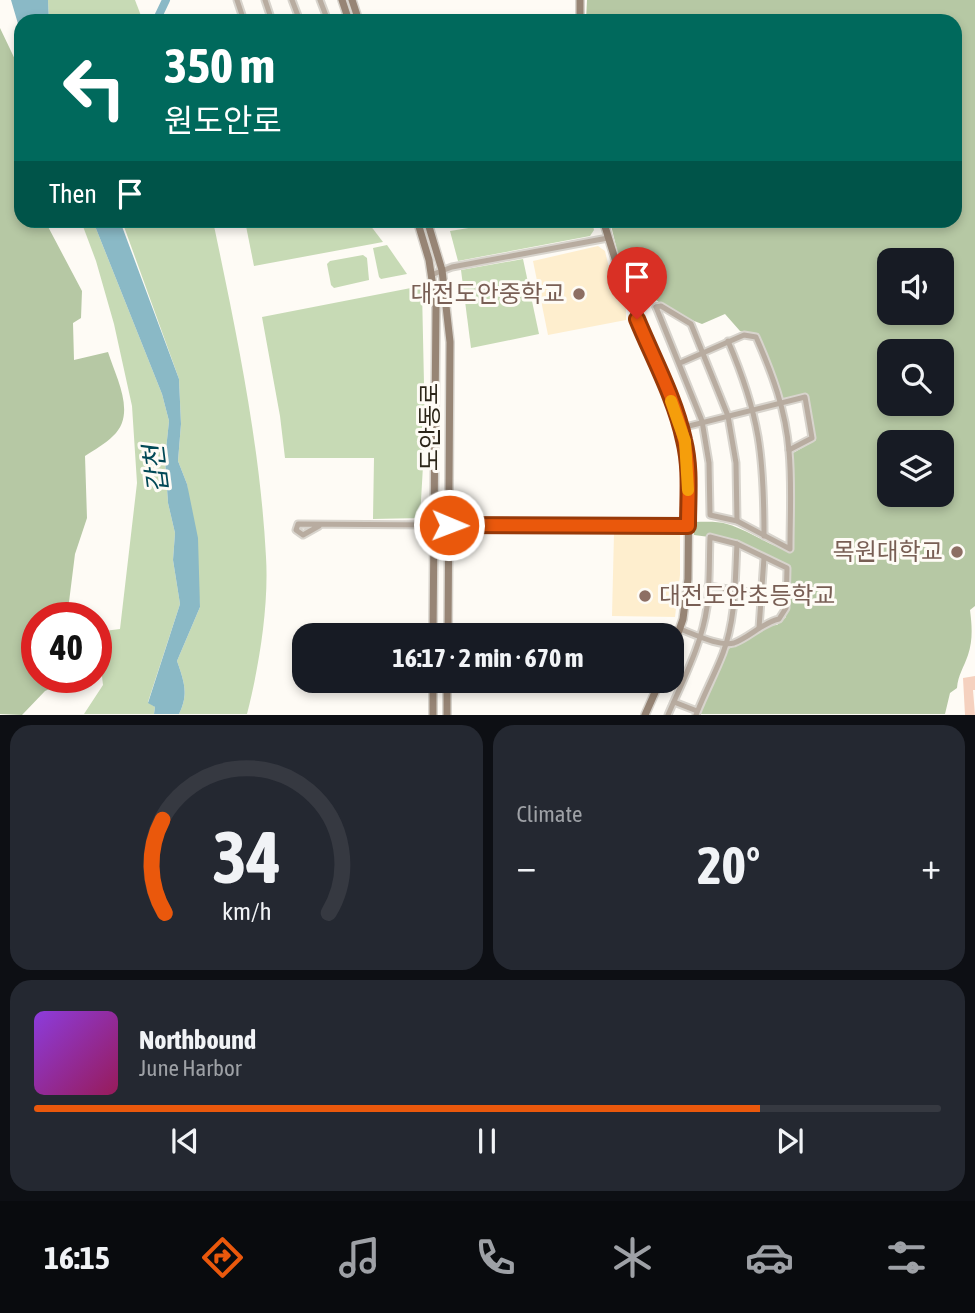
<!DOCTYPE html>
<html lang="en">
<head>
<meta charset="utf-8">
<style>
	:root { --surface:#171b24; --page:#242831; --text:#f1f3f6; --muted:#9ea1a6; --line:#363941; --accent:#ea580c }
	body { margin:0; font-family:"Asap Condensed","Noto Sans KR",sans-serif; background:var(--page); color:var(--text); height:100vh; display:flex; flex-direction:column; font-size:26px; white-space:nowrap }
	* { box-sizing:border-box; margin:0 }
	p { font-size:23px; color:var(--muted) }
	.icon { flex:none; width:38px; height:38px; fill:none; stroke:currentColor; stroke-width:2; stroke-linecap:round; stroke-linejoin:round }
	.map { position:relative; height:715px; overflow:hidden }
	.sheet { display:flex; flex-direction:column; gap:10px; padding:10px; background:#0d0f14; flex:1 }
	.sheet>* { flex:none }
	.top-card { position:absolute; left:14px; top:14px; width:948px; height:214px; border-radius:21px; box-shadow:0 4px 10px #0003; background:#00695c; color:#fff; overflow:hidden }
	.controls { position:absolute; left:877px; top:248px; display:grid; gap:14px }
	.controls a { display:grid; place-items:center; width:77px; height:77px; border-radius:14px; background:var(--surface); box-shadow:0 4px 10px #0003; font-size:35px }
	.speed { position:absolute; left:21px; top:602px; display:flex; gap:14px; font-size:35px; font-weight:700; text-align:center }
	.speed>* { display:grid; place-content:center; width:91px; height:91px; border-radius:50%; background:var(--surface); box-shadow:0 4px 10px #0003; line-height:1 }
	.speed .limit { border:10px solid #d22; background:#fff; color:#111 }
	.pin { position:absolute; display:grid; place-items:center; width:60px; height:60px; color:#fff; margin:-72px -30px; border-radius:50% 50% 50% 0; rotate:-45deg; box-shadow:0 0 7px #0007 }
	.pin .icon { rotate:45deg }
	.me { position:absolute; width:77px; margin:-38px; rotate:91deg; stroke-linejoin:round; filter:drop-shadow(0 0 5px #0008) }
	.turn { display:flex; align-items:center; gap:24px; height:147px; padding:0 35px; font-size:32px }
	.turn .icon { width:91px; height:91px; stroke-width:2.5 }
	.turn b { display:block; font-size:49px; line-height:60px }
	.then { display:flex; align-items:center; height:66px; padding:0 35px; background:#0003; gap:14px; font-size:26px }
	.big { font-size:52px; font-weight:700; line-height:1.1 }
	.sheet .tile { flex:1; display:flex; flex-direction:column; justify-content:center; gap:10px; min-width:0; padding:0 24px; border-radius:21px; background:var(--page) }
	.sheet .dial { align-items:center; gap:0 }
	.dial svg { height:182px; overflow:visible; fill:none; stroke:var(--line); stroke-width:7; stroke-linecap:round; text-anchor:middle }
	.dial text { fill:var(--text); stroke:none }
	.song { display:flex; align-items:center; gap:21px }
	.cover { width:84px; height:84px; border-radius:10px; background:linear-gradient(135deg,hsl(270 70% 55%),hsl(330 70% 35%)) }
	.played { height:7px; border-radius:4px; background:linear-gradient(90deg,var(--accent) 80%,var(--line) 80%) }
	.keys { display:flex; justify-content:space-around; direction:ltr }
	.heat { display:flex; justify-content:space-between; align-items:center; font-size:38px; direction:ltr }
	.sheet .tiles { flex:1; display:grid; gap:10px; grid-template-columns:1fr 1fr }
	.tile:last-child { grid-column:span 2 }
	.trip { position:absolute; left:292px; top:623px; width:392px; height:70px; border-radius:21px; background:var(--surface); box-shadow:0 4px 10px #0003; font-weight:700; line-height:70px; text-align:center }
	.tabs { display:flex; height:112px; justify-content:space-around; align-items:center; background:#090b0e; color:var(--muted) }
	.tabs .icon { width:49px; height:49px }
	.tabs .active { color:var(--accent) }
	.tabs b { font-size:32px; color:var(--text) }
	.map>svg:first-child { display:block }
	.built { fill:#feeece }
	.green { fill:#c7dab5 }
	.forest { fill:#b6c8a4; fill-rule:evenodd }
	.water { fill:#8ab9c6 }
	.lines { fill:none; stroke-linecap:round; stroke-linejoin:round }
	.river { stroke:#8ab9c6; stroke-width:8 }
	.building { fill:#f5d1bf }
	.street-casing { stroke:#d8d4cd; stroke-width:9 }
	.secondary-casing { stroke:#d8d4cd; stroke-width:10 }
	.street { stroke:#b8aca0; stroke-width:5 }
	.secondary { stroke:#978575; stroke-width:7 }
	.route-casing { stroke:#983908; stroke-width:18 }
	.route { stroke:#ea580c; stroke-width:12 }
	.slow { stroke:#f59e0b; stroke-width:12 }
	.education-dot { fill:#8d6e63; stroke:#fefbf5; stroke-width:2.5 }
	.labels { text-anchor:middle; stroke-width:6; stroke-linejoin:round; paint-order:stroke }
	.education-label { font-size:24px; fill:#785e54; stroke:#fefbf5; text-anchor:end }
	.street-label { font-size:24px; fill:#2b2518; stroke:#fefbf5 }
	.water-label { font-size:26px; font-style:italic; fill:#004856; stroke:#fefbf5 }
</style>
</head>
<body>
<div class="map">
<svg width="975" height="715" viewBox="0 0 975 715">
	<rect width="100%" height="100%" fill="#fefbf5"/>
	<g class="built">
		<polygon points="598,246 605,251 612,280 626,308 626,320 548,335 533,261"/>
		<polygon points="614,533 680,534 680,575 675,617 612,616"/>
	</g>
	<g class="green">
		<polygon points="48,0 135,0 143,21 49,21"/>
		<polygon points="81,221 93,221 162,394 169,421 165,459 168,503 175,533 173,560 180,604 148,702 155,707 154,714 84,714 103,685 98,642 104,631 120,629 137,483 132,406 114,324 96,261"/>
		<path d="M122 221H213C236 331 260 443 266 557 269 606 259 667 247 714H179C189 694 184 681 177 661L200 607 187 484 178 461 181 424 179 379Z"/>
		<polygon points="245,221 367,221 383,242 254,266"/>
		<polygon points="511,221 592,221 594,230 590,236 458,261 450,231"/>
		<polygon points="387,245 407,274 381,279 379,277 373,248"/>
		<polygon points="363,255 367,258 369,280 334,288 331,285 327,264 330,261"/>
		<polygon points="523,259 539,334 471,348 461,270"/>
		<polygon points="416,287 422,290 425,431 420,518 373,519 374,458 285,458 280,416 262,317"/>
	</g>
	<g class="forest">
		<path d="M587 0H975V606L970 610C972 626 973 640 968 655 964 667 958 675 957 688L950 693 945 714H698L724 650C742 646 758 625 777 625L786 617 787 568 732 540 694 535V522C705 522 717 521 727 524 751 531 768 546 793 552V453L816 440 808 398 805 394 783 401 757 336 740 331 725 314 702 324 676 314 656 300 639 307 635 288 620 263 610 221 956 220V21H586ZM889 261H942V313H889ZM889 352H942V404H889ZM889 443H942V495H889Z"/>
		<path d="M0 28 21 72V220L45 221 82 291 81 318 73 323 74 360 108 352C116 378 137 414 113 436 105 444 94 450 85 456L87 518 75 554 67 618H37V677H75L45 691 22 715 0 714Z"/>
	</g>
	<g class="water">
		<polygon points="11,0 48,0 49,21 21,21 21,34"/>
		<path d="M93 221H120L179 379 181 424 178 461 187 484 198 538 200 607 177 661C184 681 189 694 179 714H154L155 707 148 703 180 604 173 560 175 533 168 503 165 459 169 421 162 394Z"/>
	</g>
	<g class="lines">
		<polyline class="river" points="156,21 166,0"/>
	</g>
	<polygon class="building" points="975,676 975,690 973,690 975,715 965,715 963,678"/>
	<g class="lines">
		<defs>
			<g id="street">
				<polyline points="237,0 244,21"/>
				<polyline points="265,0 272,21"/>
				<polyline points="292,0 300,21"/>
				<polyline points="320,0 328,21"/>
				<polyline points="431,275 452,267 608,238"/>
				<path d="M656 307 702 421 709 463 710 515 737 521 790 549C790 516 792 483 789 451 786 411 772 373 756 337L744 335 680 363"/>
				<polyline points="656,307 661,306 691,324 720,396 728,416 736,463 737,521"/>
				<path d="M728 341C760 416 764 456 764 536"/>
				<polyline points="681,428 805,397 812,438 789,450"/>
				<polyline points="319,526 303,535 296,530 298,524 435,525"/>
				<polyline points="708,586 762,594"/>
				<polyline points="759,628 764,558"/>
				<polyline points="674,702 697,711"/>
				<path d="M668 715C683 680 702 644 707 607 710 584 709 560 710 537L737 544 787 568 786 608 779 619C762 623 750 637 734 643 719 647 694 634 680 629"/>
				<path d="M696 715C704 694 715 674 723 653 736 618 735 581 737 544"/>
			</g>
			<g id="secondary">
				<polyline points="342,0 349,21"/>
				<polyline points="352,0 359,21"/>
				<polyline points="580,21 580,0"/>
				<polyline points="417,220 429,260 436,307 433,635"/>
				<polyline points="427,220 442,270 450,342 448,635"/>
				<polyline points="603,220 620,275 669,395 685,441 689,476 688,579 683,619 672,651"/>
				<polyline points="435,525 688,526"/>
				<polyline points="433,715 433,681"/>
				<polyline points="447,715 447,681"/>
				<polyline points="645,715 660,681"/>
			</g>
		</defs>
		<use href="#street" class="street-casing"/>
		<use href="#secondary" class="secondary-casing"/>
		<use href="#street" class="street"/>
		<use href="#secondary" class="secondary"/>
	</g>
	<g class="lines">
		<defs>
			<path id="route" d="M449 525 688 526C688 497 691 468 684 440 675 398 653 358 637 319"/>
		</defs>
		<use href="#route" class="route-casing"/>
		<use href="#route" class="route"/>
		<polyline class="slow" points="671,401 685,441 688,490"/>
	</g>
	<g class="education-dot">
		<circle cx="579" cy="294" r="7"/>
		<circle cx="957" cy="552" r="7"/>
		<circle cx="645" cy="596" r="7"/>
	</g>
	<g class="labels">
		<g class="education-label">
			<text x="565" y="302">대전도안중학교</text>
			<text x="943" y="560">목원대학교</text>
			<text x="659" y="604" text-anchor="start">대전도안초등학교</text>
		</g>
		<g class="street-label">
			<text transform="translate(430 427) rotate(-90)" y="8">도안동로</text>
		</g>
		<g class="water-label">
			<text transform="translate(156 469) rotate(-97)" y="9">갑천</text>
		</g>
	</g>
</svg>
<div class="controls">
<a><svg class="icon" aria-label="sound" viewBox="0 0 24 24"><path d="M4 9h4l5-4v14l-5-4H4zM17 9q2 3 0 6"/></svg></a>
<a><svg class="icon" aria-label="search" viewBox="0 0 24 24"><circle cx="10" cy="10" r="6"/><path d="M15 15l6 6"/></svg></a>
<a><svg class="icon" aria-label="layers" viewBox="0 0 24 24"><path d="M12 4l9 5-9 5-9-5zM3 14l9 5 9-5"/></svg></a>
</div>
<div class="speed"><div class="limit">40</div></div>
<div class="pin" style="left:637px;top:319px;background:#d93025"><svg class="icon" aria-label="arrive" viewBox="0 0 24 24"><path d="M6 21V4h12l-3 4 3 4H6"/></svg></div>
<svg class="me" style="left:449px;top:525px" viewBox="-20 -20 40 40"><circle r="17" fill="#ea580c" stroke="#fff" stroke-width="3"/><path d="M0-11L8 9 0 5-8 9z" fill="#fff"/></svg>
<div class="trip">16:17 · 2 min · 670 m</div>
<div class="top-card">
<div class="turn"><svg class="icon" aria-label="left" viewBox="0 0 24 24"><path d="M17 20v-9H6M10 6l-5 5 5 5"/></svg><div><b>350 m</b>원도안로</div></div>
<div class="then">Then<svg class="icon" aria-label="arrive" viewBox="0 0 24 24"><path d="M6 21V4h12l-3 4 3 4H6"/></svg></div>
</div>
</div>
<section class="sheet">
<div class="tiles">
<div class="tile dial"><svg viewBox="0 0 100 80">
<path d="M14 69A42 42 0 1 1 86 69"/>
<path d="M14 69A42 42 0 0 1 13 28" stroke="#ea580c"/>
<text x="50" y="56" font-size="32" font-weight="700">34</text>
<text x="50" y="72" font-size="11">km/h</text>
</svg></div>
<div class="tile"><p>Climate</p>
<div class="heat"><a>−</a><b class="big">20°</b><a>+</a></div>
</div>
<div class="tile">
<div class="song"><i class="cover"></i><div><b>Northbound</b><p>June Harbor</p></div></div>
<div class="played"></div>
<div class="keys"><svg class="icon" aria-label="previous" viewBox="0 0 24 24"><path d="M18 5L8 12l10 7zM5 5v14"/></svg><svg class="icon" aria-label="pause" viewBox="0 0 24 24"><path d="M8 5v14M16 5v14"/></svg><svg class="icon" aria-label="next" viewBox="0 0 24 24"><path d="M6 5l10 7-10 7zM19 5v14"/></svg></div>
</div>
</div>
</section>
<nav class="tabs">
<b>16:15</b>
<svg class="icon active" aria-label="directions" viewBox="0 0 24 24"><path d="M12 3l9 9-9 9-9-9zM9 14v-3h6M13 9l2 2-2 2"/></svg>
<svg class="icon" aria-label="music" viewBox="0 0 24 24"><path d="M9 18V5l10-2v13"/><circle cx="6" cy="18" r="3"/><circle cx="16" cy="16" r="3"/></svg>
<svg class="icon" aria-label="phone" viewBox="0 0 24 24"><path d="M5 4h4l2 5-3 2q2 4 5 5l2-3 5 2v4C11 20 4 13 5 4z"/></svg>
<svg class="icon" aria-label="climate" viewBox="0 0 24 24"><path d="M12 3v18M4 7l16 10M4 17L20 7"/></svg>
<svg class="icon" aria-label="car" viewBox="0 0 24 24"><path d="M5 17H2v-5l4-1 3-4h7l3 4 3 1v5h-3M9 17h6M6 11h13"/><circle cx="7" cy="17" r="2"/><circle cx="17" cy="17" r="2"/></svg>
<svg class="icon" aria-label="filters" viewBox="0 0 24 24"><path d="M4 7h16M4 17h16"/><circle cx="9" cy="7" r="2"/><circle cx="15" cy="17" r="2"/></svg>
</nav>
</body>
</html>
